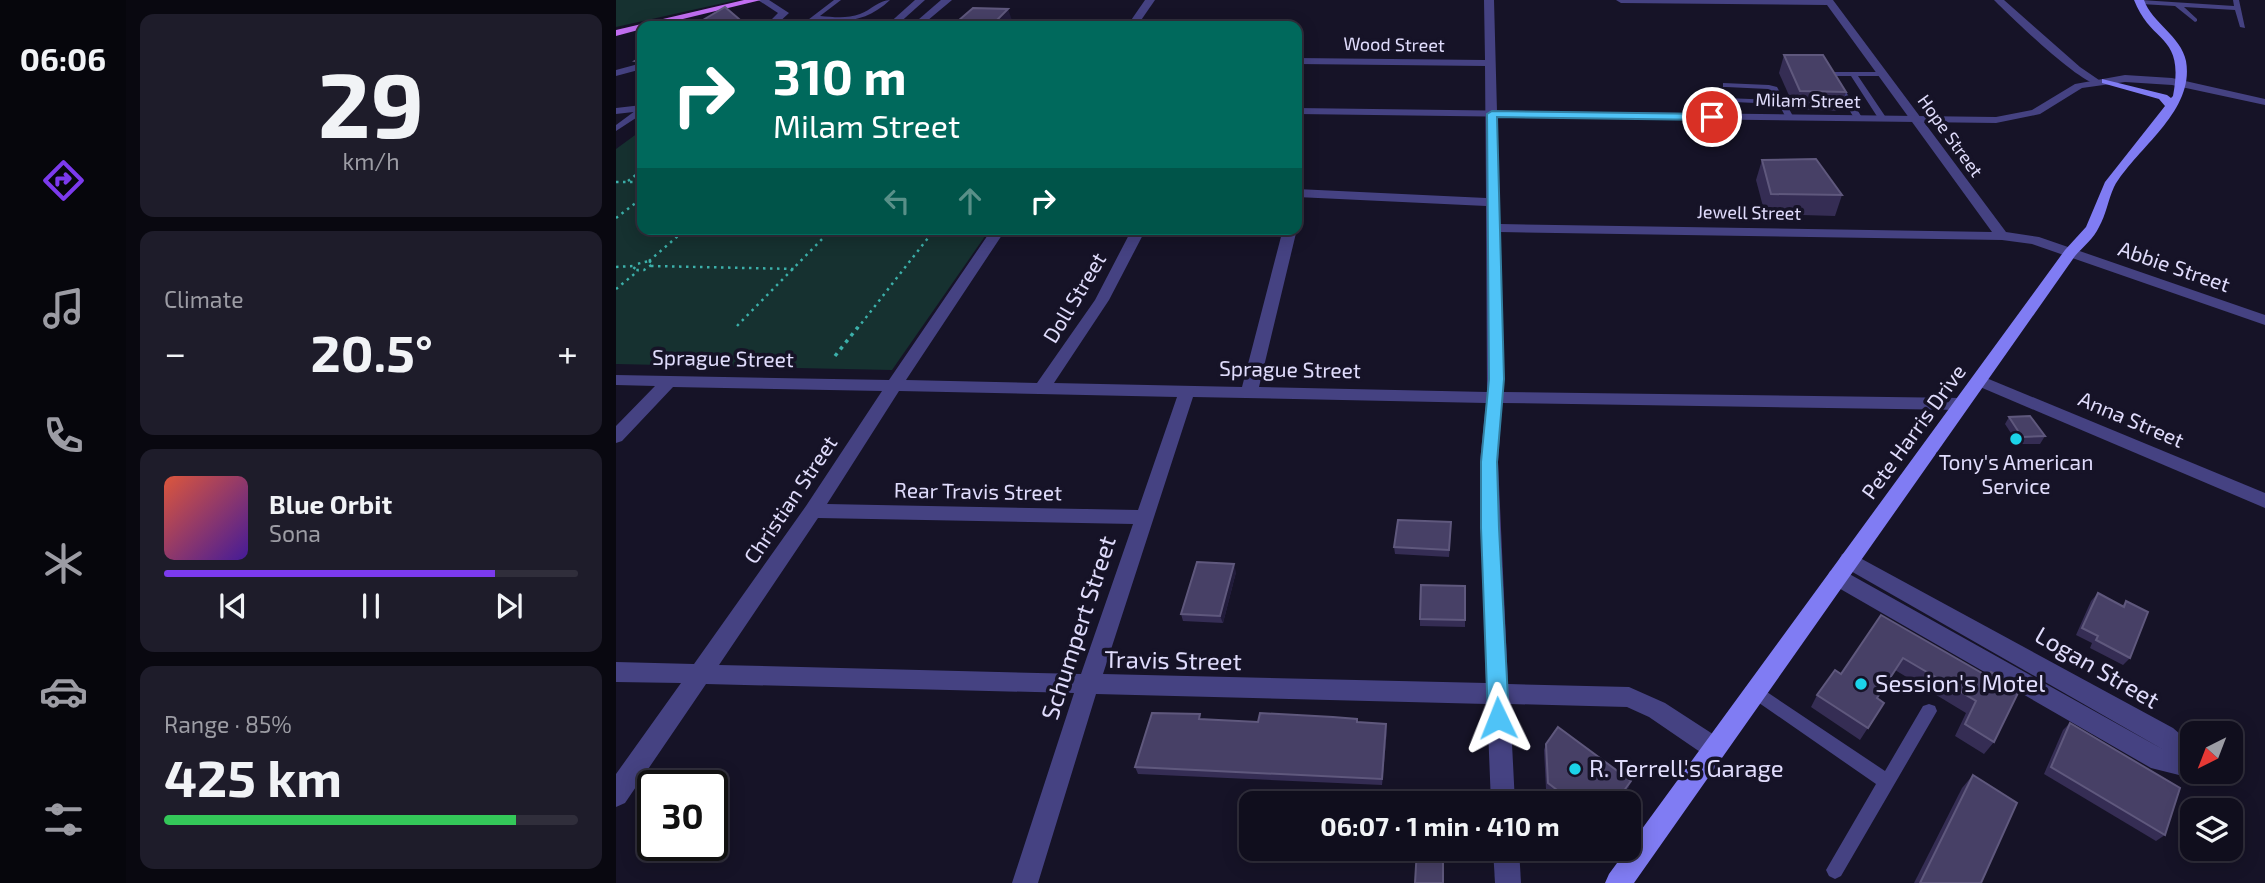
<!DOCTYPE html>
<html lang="en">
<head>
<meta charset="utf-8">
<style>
	:root { --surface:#100e1d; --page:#1e1c2a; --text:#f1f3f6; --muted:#9c9ca4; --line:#302e3b; --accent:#7c3aed }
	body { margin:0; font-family:"Exo 2",sans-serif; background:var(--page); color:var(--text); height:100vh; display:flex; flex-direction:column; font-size:26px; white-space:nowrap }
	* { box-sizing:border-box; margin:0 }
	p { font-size:23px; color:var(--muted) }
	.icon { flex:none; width:38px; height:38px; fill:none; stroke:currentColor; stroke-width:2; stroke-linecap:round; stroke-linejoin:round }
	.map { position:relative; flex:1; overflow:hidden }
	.drawer { display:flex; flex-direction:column; gap:14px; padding:14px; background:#090810; width:490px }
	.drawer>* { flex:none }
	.top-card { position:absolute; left:21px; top:21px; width:665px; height:214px; border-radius:14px; box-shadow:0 4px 18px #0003,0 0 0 2px var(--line); background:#00695c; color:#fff; overflow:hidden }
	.needle { width:46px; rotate:222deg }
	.fabs { position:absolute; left:1564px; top:721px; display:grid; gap:14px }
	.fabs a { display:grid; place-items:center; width:63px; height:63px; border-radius:14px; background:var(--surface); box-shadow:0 4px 18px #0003,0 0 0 2px var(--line); font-size:35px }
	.speed { position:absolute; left:21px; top:770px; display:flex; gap:14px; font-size:35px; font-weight:700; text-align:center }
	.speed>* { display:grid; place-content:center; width:91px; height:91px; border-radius:50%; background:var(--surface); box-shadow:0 4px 18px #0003,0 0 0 2px var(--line); line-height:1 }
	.speed .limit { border:4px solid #111; border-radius:10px; background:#fff; color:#111 }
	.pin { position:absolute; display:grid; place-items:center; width:60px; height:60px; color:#fff; margin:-30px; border:4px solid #fff; border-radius:50%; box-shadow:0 2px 7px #0007 }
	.me { position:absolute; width:77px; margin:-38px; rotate:358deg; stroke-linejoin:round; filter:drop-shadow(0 0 5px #0008) }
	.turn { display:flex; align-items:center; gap:24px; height:147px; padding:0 21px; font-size:32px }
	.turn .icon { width:91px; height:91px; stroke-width:2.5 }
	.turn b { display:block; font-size:49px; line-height:60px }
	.lanes { display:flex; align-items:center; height:66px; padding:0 21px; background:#0003; justify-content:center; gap:35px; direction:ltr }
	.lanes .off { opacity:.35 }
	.big { font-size:52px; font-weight:700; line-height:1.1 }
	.drawer .widget { flex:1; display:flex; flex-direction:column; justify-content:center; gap:10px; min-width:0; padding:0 24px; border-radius:14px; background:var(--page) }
	.drawer .dial { align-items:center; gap:0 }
	.dial b { font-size:91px; line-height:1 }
	.song { display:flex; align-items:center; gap:21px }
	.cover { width:84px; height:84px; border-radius:10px; background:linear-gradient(135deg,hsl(10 70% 55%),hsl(260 70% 35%)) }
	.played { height:7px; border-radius:4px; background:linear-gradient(90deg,var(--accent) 80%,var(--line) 80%) }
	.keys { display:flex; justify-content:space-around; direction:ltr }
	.heat { display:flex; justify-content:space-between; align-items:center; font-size:38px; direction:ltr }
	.charge { height:10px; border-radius:5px; background:linear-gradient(90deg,#34c759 85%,var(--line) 0) }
	.trip { position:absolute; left:623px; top:791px; width:402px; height:70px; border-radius:14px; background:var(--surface); box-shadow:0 4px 18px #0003,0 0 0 2px var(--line); font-weight:700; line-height:70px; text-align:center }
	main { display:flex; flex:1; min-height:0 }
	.tab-bar { display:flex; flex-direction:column; width:126px; justify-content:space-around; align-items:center; background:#06060c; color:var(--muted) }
	.tab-bar .icon { width:49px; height:49px }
	.tab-bar .selected { color:var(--accent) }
	.tab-bar b { font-size:32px; color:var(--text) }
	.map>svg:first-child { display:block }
	.green { fill:#163130 }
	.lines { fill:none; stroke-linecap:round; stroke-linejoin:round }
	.path-far1 { stroke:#3cb0aa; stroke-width:2.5; stroke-dasharray:2.5 4.5; stroke-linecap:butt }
	.path { stroke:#3cb0aa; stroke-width:3.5; stroke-dasharray:3.5 5; stroke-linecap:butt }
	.service { fill:#454282; fill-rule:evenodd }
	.minor { fill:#454282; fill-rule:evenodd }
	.tertiary { fill:#454282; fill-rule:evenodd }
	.secondary { fill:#807cf3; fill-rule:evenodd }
	.primary { fill:#c16ef1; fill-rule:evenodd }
	.wall { fill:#352d54 }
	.shaded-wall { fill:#211b3a }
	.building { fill:#474066; stroke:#5f587d; stroke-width:2 }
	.route { fill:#4fc3f7; stroke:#337fa1; stroke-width:2 }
	.poi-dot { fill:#1bd3e9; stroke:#161327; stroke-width:2.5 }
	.labels { text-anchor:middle; stroke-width:7; stroke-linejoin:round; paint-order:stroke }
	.far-street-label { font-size:18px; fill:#e0dcfc; stroke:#161327 }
	.street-label { font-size:21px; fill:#e0dcfc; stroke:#161327 }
	.poi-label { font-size:21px; fill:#e0dcfc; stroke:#161327 }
	.near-street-label { font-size:24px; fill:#e0dcfc; stroke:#161327 }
	.near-poi-label { font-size:24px; fill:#e0dcfc; stroke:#161327; text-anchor:start }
</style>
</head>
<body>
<main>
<nav class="tab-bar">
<b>06:06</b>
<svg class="icon selected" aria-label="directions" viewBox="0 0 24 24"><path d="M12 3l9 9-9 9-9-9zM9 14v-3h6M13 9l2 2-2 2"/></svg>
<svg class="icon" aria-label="music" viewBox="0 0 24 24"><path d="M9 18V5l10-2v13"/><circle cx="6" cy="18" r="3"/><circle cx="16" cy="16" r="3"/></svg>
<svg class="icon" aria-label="phone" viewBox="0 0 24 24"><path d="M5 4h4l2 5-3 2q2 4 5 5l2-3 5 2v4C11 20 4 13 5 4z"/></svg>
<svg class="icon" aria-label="climate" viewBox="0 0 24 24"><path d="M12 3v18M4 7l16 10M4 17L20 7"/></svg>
<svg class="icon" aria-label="car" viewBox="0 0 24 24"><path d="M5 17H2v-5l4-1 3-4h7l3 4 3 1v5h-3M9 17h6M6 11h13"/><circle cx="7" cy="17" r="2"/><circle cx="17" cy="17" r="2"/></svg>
<svg class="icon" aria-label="filters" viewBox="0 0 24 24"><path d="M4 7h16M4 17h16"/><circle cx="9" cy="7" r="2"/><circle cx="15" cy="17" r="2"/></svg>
</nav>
<section class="drawer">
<div class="widget dial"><b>29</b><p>km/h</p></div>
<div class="widget"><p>Climate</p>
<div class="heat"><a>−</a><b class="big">20.5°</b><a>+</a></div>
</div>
<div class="widget">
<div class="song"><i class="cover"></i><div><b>Blue Orbit</b><p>Sona</p></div></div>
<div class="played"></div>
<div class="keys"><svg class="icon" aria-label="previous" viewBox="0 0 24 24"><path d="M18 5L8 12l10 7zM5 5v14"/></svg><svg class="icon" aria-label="pause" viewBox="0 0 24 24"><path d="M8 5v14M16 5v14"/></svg><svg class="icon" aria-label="next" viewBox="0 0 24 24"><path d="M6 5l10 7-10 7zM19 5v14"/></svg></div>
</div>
<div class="widget"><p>Range · 85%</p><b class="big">425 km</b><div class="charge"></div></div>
</section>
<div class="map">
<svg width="1649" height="883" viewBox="0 0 1649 883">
	<rect width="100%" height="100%" fill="#161327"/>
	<g class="green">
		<polygon points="0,0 121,0 0,27"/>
		<polygon points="26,130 26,229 374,229 276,370 0,364 0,149"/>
	</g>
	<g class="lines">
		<g class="path-far1">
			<polyline points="12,181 26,170"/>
			<polyline points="0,182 26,182"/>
			<polyline points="0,218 26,198"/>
			<polyline points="33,261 70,229"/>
			<polygon points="33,261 37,264 28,270 17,270 21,264"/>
			<polyline points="35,266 179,269"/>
			<polyline points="0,267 18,266"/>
			<polyline points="0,289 22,271"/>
			<polyline points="121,326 216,229"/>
			<polyline points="241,329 319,229"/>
		</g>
		<polyline class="path" points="219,356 242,327"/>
		<g class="service">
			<path d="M218 0H225L204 16C217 17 231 19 244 14 255 10 263 0 274 0 257 16 239 22 216 21 212 21 204 19 199 20 192 22 192 26 184 26Z"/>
			<polygon points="1617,0 1623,0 1629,28 1624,27 1619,10 1568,7 1581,19 1581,21 1579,22 1559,6 1525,4 1522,2 1525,0 1618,6"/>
			<polygon points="1212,72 1270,72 1270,76 1242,76 1271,119 1270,121 1264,121 1235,76 1220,76 1247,119 1240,121 1211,74"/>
			<polygon points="1107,83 1153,85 1161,87 1178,118 1171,120 1163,104 1117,102 1124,117 1117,119 1108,100 1109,98 1160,100 1155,90 1152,89 1110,87 1107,87"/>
			<polygon points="23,108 26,108 26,114 0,131 0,125"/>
			<polygon points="1139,684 1269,771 1307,706 1313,704 1319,706 1321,711 1225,876 1219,879 1213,876 1210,870 1260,784 1133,696 1131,691 1133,686"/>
		</g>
		<g class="minor">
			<polygon points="142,0 153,0 173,13 159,26 149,26 162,13"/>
			<polygon points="299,0 309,0 280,26 270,26"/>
			<polygon points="325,0 336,0 305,26 295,26"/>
			<polygon points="529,0 539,0 521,26 511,26"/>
			<path d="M868 0H878L884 224 1376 232 1211 5 1005 3 1000 0H1217L1390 232 1423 237 1649 315V325L1416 244 1386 240 884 232 887 392 1346 398 1354 404 1346 410 886 403 882 462 892 684 1013 687 1049 703 1106 740 1110 748 1106 756 1098 759 1090 756 1033 717 1011 707 894 704 899 803H875L871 704 480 694 422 883H396L458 693 90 684 9 803 0 807V774L65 683 0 682V662L78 664 190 506 266 391 57 387 6 441 0 443V426L39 386 0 385V375L273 380 376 229H390L290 380 421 383 479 300 516 229H530L493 300 438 383 626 387 667 229H681L643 387 871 392 870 206 681 197V189L870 198 869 66 681 64V58L869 60ZM283 391 561 397 522 510 211 504ZM577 397 870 403 864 462 870 683 487 674ZM202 518 517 524 465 674 103 665Z"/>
			<path d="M1378 0H1388L1464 67 1483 80V84C1466 86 1393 15 1378 0Z"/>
			<polygon points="26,63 26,69 0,76 0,70"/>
			<polygon points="1363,375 1649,493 1649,508 1357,384 1355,380"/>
			<path d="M1233 552 1557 728C1571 740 1580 748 1575 767L1563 775 1535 768 1214 583 1211 577 1214 571 1221 569 1228 571 1548 750 1226 566 1223 560 1226 554Z"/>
			<polygon points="877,849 903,849 905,883 879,883"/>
		</g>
		<g class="tertiary">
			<polygon points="1509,75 1556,78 1649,99 1649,105 1556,85 1509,82 1466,88 1424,114 1380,123 681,114 681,108 1380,117 1416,110 1459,84"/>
			<polygon points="26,105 26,111 0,114 0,108"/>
		</g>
		<path class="secondary" d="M1518 0H1528C1536 23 1565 36 1570 61 1579 112 1520 148 1498 187 1492 200 1490 215 1483 227 1478 238 1467 247 1459 256L1018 883H989L993 874 1449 250 1470 227 1489 182 1549 106 1543 99 1486 83V79L1551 95 1555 98 1557 96C1569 33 1536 46 1518 0Z"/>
		<polygon class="primary" points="128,0 145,0 38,26 26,26 26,29 0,36 0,30"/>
	</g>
	<g class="wall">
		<polygon points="1168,55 1230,92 1224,111 1179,109 1163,73"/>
		<polygon points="26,57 26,73 19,61"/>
		<polygon points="1146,160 1226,195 1219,216 1149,214 1140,180"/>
		<polygon points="1393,417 1429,436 1424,444 1402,444 1389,424"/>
		<polygon points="835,530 833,557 779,554 778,547"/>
		<polygon points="620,572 607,623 567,621 565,614"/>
		<polygon points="849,586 849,627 804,626 804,619"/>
		<polygon points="1482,593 1506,606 1510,601 1514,658 1507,665 1474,648 1476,643 1460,635 1475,601"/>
		<polygon points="1265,615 1372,677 1375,672 1378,742 1368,754 1339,736 1350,713 1279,670 1261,698 1268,703 1244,740 1195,707 1201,695 1225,674"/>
		<polygon points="586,719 642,722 742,722 770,724 771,730 766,785 522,774 519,767"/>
		<polygon points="1454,723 1549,835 1540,841 1428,774 1447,730"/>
		<polygon points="930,744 1013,787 1002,803 949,803 930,789 928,750"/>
		<polygon points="1357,775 1365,883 1298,883 1346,788"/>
	</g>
	<g class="shaded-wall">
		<polygon points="392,9 398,26 375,26"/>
		<polygon points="618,564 620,572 607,623 604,616"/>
		<polygon points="770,724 771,730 766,785 766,779"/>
		<polygon points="1015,781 1013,787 1002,803 999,803"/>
	</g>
	<g class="building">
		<polygon points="109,7 130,25 171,26 77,26"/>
		<polygon points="357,8 392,9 375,26 295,26 301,20 342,21"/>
		<polygon points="1168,55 1207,55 1230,92 1184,91"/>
		<polygon points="26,57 26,62 19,61"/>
		<polygon points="1200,159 1226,195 1155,194 1146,160"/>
		<polygon points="1414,416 1429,436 1406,437 1393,417"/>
		<polygon points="782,520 835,522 833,550 778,547"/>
		<polygon points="581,562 618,564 604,616 565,614"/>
		<polygon points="805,585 849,586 849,620 804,619"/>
		<polygon points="1482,593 1508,607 1510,601 1532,612 1514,658 1480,640 1482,636 1466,628"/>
		<polygon points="1265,615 1373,677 1375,672 1404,689 1378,742 1349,724 1360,701 1287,658 1261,698 1268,703 1252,728 1201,695 1219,670 1225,674"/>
		<polygon points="536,713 584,714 583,719 642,722 644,713 717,717 741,719 741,722 770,724 766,779 519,767"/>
		<polygon points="1454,723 1564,788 1549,835 1435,767"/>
		<polygon points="942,727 1015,781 999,803 958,803 932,783 930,744"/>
		<polygon points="1357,775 1401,803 1365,883 1304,883"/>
		<polygon points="801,849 827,849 827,883 799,883"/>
	</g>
	<polygon class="route" points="876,111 1096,114 1101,117 1096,120 881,117 888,379 881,462 883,528 893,718 890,724 882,727 875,724 872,718 865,528 865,462 873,379 871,114"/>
	<g class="poi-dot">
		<circle cx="1400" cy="439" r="7"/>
		<circle cx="1245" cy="684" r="7"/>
		<circle cx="959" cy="769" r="7"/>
	</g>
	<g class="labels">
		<g class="far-street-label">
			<text transform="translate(778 45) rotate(1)" y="6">Wood Street</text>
			<text transform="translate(1192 101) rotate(1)" y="6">Milam Street</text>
			<text transform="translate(1334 136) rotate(54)" y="6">Hope Street</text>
			<text transform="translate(1133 213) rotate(1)" y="6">Jewell Street</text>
		</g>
		<g class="street-label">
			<text transform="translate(1558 267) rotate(19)" y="7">Abbie Street</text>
			<text transform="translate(459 298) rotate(-59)" y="7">Doll Street</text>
			<text transform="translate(107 359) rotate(1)" y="7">Sprague Street</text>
			<text transform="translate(674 370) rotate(1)" y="7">Sprague Street</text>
			<text transform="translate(1515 420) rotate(23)" y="7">Anna Street</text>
			<text transform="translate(1298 432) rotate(-54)" y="7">Pete Harris Drive</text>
			<text transform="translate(362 492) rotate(1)" y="7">Rear Travis Street</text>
			<text transform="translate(175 500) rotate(-56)" y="7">Christian Street</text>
		</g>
		<g class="poi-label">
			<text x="1400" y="470">Tony's American<tspan x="1400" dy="24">Service</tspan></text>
		</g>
		<g class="near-street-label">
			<text transform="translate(463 628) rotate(-72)" y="8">Schumpert Street</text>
			<text transform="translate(557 661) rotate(1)" y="8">Travis Street</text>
			<text transform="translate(1481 668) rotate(30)" y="8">Logan Street</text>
		</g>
		<g class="near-poi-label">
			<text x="1259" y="692">Session's Motel</text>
			<text x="973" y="777">R. Terrell's Garage</text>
		</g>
	</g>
</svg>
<div class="fabs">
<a><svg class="needle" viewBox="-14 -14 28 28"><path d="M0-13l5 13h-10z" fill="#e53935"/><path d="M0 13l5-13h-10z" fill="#9c9ca4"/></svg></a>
<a><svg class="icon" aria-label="layers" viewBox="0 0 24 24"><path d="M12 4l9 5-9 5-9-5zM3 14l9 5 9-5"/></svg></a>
</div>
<div class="speed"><div class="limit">30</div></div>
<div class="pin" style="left:1096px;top:117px;background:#d93025"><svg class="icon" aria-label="arrive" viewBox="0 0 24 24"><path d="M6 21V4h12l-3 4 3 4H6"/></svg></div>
<svg class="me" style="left:882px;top:718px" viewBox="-20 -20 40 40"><path d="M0-17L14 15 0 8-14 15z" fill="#4fc3f7" stroke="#fff" stroke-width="4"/></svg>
<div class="trip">06:07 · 1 min · 410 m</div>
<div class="top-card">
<div class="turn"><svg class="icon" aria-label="right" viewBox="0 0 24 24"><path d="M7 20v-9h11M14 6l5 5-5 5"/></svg><div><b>310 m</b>Milam Street</div></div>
<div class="lanes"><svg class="icon off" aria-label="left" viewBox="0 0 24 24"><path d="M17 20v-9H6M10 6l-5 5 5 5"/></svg><svg class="icon off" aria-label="ahead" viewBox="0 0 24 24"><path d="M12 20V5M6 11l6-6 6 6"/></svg><svg class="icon" aria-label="right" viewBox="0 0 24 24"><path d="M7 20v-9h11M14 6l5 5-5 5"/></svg></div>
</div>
</div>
</main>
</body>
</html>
